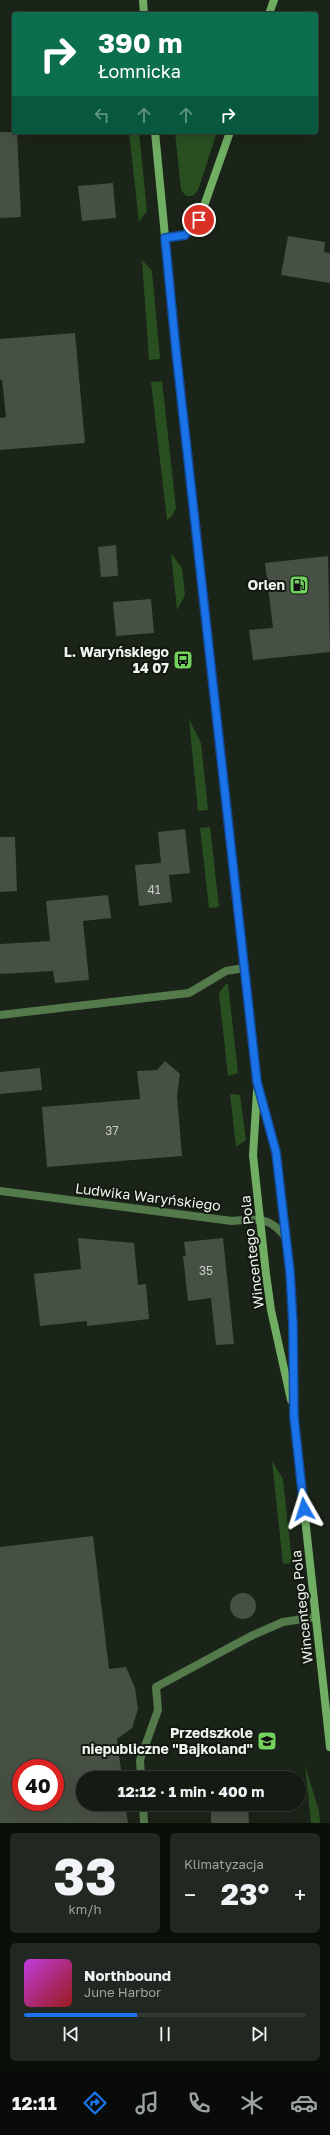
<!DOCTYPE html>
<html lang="pl">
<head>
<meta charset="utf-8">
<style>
	:root { --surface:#141b13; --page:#212821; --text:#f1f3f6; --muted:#9da1a0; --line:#333933; --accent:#1a73e8 }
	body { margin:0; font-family:"Golos Text",sans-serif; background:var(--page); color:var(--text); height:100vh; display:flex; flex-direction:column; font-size:15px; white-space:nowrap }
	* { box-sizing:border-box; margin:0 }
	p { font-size:13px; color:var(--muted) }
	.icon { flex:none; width:22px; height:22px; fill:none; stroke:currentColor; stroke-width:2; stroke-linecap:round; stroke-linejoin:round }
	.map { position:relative; height:1823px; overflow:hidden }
	.drawer { display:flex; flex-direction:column; gap:10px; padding:10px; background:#0b0f0a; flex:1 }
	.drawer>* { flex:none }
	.top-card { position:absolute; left:12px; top:12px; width:306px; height:122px; border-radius:4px; box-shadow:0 4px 16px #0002,0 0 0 1px var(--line); background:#0b6e4f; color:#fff; overflow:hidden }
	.speed { position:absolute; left:12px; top:1759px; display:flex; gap:8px; font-size:20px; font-weight:700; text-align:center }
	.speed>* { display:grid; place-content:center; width:52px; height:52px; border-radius:50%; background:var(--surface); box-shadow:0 4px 16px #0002,0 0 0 1px var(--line); line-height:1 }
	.speed .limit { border:6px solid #d22; background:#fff; color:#111 }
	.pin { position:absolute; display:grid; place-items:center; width:34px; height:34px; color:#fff; margin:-17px; border:2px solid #fff; border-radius:50%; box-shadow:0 1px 4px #0007 }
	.me { position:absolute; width:44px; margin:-22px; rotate:354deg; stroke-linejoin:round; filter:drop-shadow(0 0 3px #0008) }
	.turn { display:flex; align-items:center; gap:14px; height:84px; padding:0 20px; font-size:18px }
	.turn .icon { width:52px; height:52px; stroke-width:2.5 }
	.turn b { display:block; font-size:28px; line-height:34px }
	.lanes { display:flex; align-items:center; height:38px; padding:0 20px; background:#0003; justify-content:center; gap:20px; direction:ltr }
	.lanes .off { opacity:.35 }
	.big { font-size:30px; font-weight:700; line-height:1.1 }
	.drawer .tile { flex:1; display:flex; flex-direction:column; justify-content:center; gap:6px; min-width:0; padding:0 14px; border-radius:6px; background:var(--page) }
	.drawer .dial { align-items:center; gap:0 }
	.dial b { font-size:52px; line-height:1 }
	.song { display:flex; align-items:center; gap:12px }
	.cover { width:48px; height:48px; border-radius:6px; background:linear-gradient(135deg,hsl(290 70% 55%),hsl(0 70% 35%)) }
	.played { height:4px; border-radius:2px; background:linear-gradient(90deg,var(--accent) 40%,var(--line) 40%) }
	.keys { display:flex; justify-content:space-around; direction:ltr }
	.heat { display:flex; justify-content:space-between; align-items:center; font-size:22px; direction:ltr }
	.drawer .tiles { flex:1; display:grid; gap:10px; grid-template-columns:1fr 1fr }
	.tile:last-child { grid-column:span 2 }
	.trip { position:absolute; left:76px; top:1771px; width:230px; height:40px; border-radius:20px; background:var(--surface); box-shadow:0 4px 16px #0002,0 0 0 1px var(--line); font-weight:700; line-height:40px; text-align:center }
	.dock { display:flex; height:64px; justify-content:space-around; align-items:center; background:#080b08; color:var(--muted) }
	.dock .icon { width:28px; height:28px }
	.dock .selected { color:var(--accent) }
	.dock b { font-size:18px; color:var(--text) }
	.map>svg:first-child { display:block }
	.green { fill:#294f21 }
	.building { fill:#475044; fill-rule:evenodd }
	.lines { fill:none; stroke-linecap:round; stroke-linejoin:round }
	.lane { stroke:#547a4c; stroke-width:8 }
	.street { stroke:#547a4c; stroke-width:8 }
	.secondary { stroke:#70ae63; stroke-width:8 }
	.route-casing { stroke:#114b97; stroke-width:10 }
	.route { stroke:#1a73e8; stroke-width:7 }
	.labels { text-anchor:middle; stroke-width:4; stroke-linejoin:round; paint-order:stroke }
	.number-label { font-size:12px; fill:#c5ccc4 }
	.poi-label { font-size:14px; font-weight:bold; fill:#eff5ee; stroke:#121a10; text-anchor:end }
	.street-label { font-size:14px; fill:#eff5ee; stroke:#121a10 }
</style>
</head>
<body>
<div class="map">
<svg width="330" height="1823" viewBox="0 0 330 1823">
	<rect width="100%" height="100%" fill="#1b2419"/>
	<g class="green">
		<polygon points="129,132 139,132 147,211 139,222"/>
		<polygon points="175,132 217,132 198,190 193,196 186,196 181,190"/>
		<polygon points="142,260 152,271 160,359 149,360"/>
		<polygon points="162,381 176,508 172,516 167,520 151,382"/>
		<polygon points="171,553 182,568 185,595 177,610"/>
		<polygon points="189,719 201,743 208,810 198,811"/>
		<polygon points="210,827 219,907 209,908 200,828"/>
		<polygon points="226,984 228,984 238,1073 228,1076 219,993"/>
		<polygon points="230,1094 240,1095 246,1140 236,1147"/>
		<polygon points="272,1461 283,1479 292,1563 283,1564"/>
		<polygon points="305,1765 319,1811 320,1823 311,1823"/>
	</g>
	<g class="building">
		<polygon points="0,132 17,132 21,217 0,218"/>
		<polygon points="113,183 116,218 82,221 78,186"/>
		<polygon points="288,236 325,242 324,252 330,253 330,283 281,275"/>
		<polygon points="75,333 85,443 0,450 0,418 6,417 2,379 0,380 0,339"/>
		<polygon points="116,545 118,576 101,577 98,547"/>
		<polygon points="328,556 330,652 253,660 249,630 273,628 265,563"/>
		<polygon points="151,599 154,633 116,636 113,602"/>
		<polygon points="185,829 190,873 169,875 172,902 139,906 135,865 161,863 158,832"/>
		<polygon points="0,837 15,837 17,891 0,892"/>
		<polygon points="108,895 111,918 83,921 89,980 55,983 53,971 0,974 0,944 50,941 46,901"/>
		<polygon points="165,1061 180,1074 177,1096 182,1156 47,1167 42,1107 140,1099 137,1071 157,1070"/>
		<polygon points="40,1068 42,1090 0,1094 0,1072"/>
		<polygon points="78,1238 134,1243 138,1285 146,1284 149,1319 87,1326 87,1321 40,1326 34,1274 81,1269"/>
		<polygon points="223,1238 234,1344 216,1345 211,1298 188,1301 183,1256 186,1256 184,1242"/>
		<path d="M93 1536 109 1669 126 1667 135 1688 138 1709 132 1728 117 1739 122 1778H83V1804H125L128 1823H0V1547ZM21 1768H55V1802H21Z"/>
		<circle cx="243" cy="1606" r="13"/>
		<polygon points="211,1804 248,1804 249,1823 211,1823"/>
	</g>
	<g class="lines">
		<g class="lane">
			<polyline points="0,1015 189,993 226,971 244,968"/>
			<polyline points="141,1778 140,1760 158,1710 156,1687 251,1636 283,1622 316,1617"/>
			<polyline points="143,1804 144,1823"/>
		</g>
		<path class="street" d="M0 1191 232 1221C257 1219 270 1216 286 1238"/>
		<g class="secondary">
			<polyline points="143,0 144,14"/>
			<polyline points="269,14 274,0"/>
			<polyline points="155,132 176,351 257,1082 276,1152 290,1272 293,1324 294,1417 330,1747"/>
			<polyline points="165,238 185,235 199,220 230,132"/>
			<polyline points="257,1091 253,1155 266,1274 271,1310 291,1400"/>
		</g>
	</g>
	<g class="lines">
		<defs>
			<polyline id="route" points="199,220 185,235 165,238 176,351 257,1082 276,1152 290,1272 293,1324 294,1417 304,1509"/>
		</defs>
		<use href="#route" class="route-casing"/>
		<use href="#route" class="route"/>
	</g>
	<defs>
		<symbol id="fuel-square" viewBox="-11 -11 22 22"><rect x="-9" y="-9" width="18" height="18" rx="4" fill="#72d25d" stroke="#121a10"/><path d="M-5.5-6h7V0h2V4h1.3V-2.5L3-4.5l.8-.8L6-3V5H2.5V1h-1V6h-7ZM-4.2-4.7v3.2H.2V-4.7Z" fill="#111"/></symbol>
		<symbol id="bus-square" viewBox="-11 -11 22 22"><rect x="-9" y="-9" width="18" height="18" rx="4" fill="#72d25d" stroke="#121a10"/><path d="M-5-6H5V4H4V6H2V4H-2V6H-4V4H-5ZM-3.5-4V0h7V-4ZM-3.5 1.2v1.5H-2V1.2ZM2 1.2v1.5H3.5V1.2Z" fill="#111"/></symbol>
		<symbol id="school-square" viewBox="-11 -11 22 22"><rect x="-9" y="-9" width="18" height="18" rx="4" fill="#72d25d" stroke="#121a10"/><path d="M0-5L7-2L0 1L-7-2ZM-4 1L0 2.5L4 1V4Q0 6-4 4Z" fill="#111"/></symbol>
	</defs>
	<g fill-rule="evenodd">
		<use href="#fuel-square" x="288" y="574" width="22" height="22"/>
		<use href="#bus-square" x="172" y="649" width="22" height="22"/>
		<use href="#school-square" x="256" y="1730" width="22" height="22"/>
	</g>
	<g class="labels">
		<g class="number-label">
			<text x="154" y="894">41</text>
			<text x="112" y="1135">37</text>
			<text x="206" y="1275">35</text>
		</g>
		<g class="poi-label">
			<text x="285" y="590">Orlen</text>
			<text x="169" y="657">L. Waryńskiego<tspan x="169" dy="16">14 07</tspan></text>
			<text x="253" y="1738">Przedszkole<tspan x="253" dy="16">niepubliczne "Bajkoland"</tspan></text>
		</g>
		<g class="street-label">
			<text transform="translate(148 1197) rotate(7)" y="5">Ludwika Waryńskiego</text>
			<text transform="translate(252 1252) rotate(-97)" y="5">Wincentego Pola</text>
			<text transform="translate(302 1607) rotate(-96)" y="5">Wincentego Pola</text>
		</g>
	</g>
</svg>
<div class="speed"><div class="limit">40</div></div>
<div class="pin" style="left:199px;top:220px;background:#d93025"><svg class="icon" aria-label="arrive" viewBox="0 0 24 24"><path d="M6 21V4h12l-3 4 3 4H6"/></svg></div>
<svg class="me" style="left:304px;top:1509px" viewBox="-20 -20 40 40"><path d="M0-17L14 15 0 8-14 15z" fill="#1a73e8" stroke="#fff" stroke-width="4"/></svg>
<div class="trip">12:12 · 1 min · 400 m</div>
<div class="top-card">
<div class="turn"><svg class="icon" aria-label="right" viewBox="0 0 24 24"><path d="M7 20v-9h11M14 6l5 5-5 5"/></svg><div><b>390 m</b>Łomnicka</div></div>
<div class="lanes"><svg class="icon off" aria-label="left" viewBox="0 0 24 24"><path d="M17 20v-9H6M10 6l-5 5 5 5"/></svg><svg class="icon off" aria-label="ahead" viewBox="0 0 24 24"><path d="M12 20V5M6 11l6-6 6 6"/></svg><svg class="icon off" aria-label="ahead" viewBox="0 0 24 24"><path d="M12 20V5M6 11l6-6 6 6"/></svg><svg class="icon" aria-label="right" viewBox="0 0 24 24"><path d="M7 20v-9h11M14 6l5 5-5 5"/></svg></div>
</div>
</div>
<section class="drawer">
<div class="tiles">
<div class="tile dial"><b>33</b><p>km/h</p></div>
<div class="tile"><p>Klimatyzacja</p>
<div class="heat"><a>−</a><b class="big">23°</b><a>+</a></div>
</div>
<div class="tile">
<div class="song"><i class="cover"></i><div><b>Northbound</b><p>June Harbor</p></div></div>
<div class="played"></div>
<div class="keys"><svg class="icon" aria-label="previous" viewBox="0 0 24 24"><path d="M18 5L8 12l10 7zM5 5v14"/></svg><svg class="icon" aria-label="pause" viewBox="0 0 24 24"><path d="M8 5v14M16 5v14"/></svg><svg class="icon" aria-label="next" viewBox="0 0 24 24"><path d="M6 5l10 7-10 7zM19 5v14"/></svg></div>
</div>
</div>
</section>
<nav class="dock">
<b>12:11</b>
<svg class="icon selected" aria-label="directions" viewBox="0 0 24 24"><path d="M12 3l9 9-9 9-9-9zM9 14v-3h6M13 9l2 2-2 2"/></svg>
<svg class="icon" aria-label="music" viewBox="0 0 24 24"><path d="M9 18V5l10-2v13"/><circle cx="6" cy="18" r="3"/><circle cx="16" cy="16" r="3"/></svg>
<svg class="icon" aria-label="phone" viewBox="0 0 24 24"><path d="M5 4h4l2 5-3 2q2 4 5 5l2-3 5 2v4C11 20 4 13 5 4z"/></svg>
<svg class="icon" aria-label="climate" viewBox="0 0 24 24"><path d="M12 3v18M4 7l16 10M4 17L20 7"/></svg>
<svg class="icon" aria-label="car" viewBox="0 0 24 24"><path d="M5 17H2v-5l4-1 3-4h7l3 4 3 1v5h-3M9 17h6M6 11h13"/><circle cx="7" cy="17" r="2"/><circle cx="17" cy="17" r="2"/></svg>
</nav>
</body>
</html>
